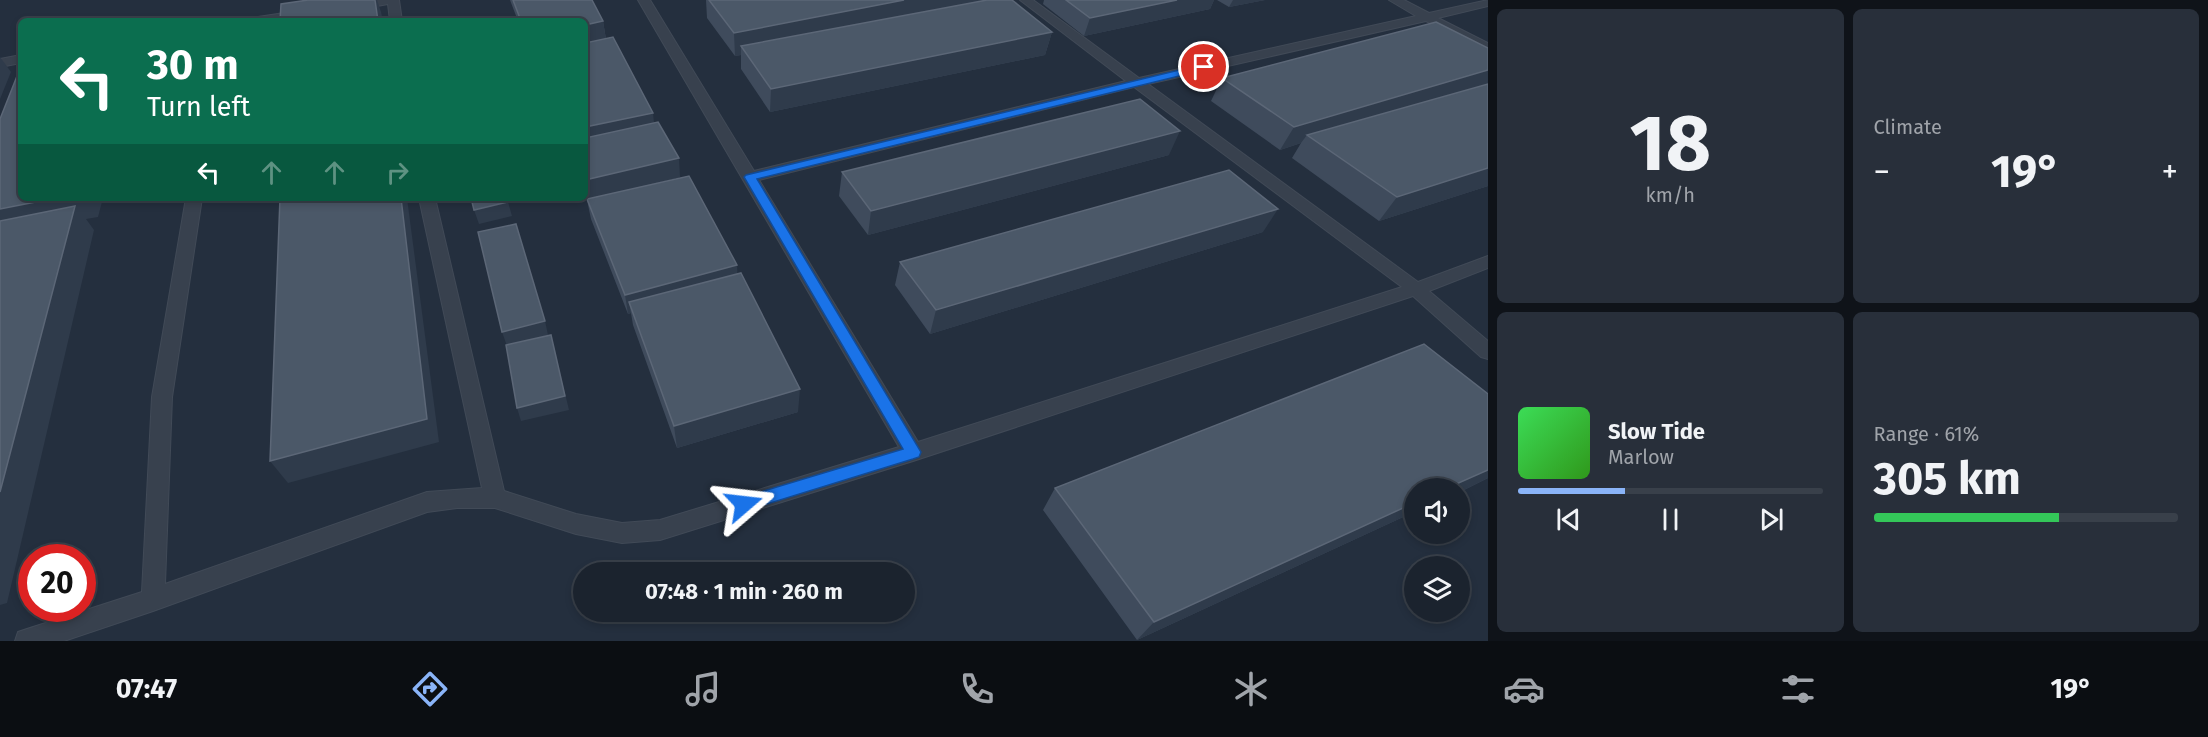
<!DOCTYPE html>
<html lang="en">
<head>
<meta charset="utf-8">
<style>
	:root { --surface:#1b232e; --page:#282f3a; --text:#f1f3f6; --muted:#a0a4aa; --line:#39404a; --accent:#8ab4f8 }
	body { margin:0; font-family:"Fira Sans",sans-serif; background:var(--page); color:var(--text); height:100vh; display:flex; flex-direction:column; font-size:22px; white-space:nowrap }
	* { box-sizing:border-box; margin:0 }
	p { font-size:20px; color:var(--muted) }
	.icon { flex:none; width:33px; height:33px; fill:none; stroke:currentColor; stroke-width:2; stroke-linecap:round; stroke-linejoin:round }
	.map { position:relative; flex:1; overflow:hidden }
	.drawer { display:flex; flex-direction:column; gap:9px; padding:9px; background:#0f1319; width:720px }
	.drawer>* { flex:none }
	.guide { position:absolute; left:18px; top:18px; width:570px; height:183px; border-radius:9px; box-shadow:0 3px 9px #0003,0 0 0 2px var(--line); background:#0b6e4f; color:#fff; overflow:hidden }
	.fabs { position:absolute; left:1404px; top:478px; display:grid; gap:12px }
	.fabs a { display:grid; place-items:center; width:66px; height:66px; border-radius:50%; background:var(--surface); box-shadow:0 3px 9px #0003,0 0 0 2px var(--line); font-size:30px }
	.speed { position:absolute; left:18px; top:544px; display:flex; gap:12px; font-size:30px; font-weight:700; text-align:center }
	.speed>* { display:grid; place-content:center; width:78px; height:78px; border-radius:50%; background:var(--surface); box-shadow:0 3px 9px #0003,0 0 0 2px var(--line); line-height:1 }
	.speed .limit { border:9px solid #d22; background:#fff; color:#111 }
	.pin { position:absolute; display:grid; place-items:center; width:51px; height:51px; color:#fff; margin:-26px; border:3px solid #fff; border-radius:50%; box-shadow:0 2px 6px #0007 }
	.me { position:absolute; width:66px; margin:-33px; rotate:73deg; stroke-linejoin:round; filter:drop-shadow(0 0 4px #0008) }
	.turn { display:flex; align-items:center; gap:21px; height:126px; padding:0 30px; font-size:27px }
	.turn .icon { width:78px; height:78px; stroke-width:2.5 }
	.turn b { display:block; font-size:42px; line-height:51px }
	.lanes { display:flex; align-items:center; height:57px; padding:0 30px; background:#0003; justify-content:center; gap:30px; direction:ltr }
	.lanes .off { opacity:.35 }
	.big { font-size:45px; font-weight:700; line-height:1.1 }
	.drawer .card { flex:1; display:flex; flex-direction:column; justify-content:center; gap:9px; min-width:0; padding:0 21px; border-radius:9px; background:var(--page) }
	.drawer .dial { align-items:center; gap:0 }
	.dial b { font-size:78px; line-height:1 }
	.song { display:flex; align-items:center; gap:18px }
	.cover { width:72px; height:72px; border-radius:9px; background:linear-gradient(135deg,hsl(130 70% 55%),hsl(110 70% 35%)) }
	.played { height:6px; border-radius:3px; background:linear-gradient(90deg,var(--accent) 35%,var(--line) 35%) }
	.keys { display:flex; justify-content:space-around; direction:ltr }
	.heat { display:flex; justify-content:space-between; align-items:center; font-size:33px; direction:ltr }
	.charge { height:9px; border-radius:4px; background:linear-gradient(90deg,#34c759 61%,var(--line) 0) }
	.drawer .tiles { flex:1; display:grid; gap:9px; grid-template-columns:repeat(2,1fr) }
	.trip { position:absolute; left:573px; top:562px; width:342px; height:60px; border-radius:30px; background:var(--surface); box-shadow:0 3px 9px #0003,0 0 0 2px var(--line); font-weight:700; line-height:60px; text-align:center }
	.tab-bar { display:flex; height:96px; justify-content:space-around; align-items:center; background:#0b0e12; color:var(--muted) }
	.tab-bar .icon { width:42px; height:42px }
	.tab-bar .active { color:var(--accent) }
	.tab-bar b { font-size:27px; color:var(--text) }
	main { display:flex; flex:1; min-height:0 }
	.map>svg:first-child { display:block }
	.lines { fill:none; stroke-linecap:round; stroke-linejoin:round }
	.service-casing { stroke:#414a57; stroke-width:2 }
	.service { fill:#38414e; fill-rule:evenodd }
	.wall { fill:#3f4b5c }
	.shaded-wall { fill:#2f3b4b }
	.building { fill:#4b5868; stroke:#5c6777; stroke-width:1.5 }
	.route { fill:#1a73e8; stroke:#114b97; stroke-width:1.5 }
</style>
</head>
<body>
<main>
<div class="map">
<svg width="1488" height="641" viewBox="0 0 1488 641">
	<rect width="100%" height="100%" fill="#242f3e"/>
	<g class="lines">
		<defs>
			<g id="service">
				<polygon points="370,0 399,0 402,21 390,21 388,4 355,10 349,6"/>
				<path d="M638 0H650L754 171 1126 81 1020 0H1033L1139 78 1416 16 1389 0H1404L1429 13 1488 0V6L1438 18 1488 43V52L1426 21 1148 84 1418 282 1488 256V268L1429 291 1488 341V359L1481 357 1413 296 913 461 660 540 622 543 576 534 495 508H457L427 512 153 611 64 641H15L18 632 27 629 142 592 152 397 186 198H202L172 397 165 584 427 492 482 488 419 198H435L504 491 576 514 622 523 660 520 899 447ZM1134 87 1402 287 918 442 759 180Z"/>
				<polygon points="304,10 308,11 308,17 282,21 252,21 258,17"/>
				<polygon points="21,55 21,63 0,67 0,59"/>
			</g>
		</defs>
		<use href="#service" class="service-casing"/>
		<use href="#service" class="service"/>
	</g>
	<g class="wall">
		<polygon points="510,0 592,0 603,21 606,39 654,123 680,177 636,188 737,274 798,412 677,448 633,325 631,313 628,314 591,219 587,200 585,196 585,21 518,21"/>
		<polygon points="706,0 982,0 982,1 1052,32 1045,55 770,112 741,69 741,55 735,56 707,18"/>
		<polygon points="1044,0 1214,0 1210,9 1084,36 1043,4"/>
		<polygon points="1217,0 1265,0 1229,7"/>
		<polygon points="1222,78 1488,186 1379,221 1292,158 1301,143 1280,150 1211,101"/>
		<polygon points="1169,155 868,235 839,196 842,172"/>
		<polygon points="1263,232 930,334 895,285 900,262"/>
		<polygon points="1488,394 1488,478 1460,492 1414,489 1414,512 1137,640 1043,510 1055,488"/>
	</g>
	<g class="shaded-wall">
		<polygon points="375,0 377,0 381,12 383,21 378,21"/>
		<polygon points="904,0 982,0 981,6 741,46 741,55 735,56 734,33"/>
		<polygon points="1177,0 1214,0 1210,9 1084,36 1090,18"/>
		<polygon points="1233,0 1265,0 1229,7"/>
		<polygon points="603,21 606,40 585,43 585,25"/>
		<polygon points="1052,32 1045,55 770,112 771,89"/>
		<polygon points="0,57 11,72 0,99"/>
		<polygon points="1488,70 1488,88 1307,135 1301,143 1280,150 1294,127"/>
		<polygon points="653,113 655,132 585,146 585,127"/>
		<polygon points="1180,131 1169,155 868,235 871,211"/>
		<polygon points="679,158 680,177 586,200 585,192 585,180"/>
		<polygon points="1488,168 1488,186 1379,221 1397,197"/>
		<polygon points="56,198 103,198 98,217 86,219 94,230 7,603 0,605 0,209"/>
		<polygon points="401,198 407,198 439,442 288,483 270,461"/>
		<polygon points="508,202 512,216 479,224 474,210"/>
		<polygon points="1278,209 1263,232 930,334 936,310"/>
		<polygon points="737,265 738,285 629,302 631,313 628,314 625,295"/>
		<polygon points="545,321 548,335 507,346 502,332"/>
		<polygon points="551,335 569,410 521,421 517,408"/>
		<polygon points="800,389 798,412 677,448 674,426"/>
		<polygon points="1488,470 1488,478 1460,492 1460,489 1445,489"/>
		<polygon points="1414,503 1414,512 1137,640 1154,622"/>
	</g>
	<g class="building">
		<polygon points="308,0 375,0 378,21 280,21 281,4"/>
		<polygon points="513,0 592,0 603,21 585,25 585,21 521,21"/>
		<polygon points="709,0 904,0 734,33"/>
		<polygon points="987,0 1012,0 1052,32 771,89 741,46"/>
		<polygon points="1066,0 1177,0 1090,18"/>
		<polygon points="1436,22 1488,48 1488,70 1294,127 1222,78"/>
		<polygon points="613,37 653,113 585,127 585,43"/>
		<polygon points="21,66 21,198 56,198 0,209 0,119"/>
		<polygon points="1488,84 1488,168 1397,197 1307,135"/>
		<polygon points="1140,99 1180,131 871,211 842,172"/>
		<polygon points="658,122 679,158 585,180 585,138"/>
		<polygon points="1229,170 1278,209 936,310 900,262"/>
		<polygon points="689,176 737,265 625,295 587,199"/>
		<polygon points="280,198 401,198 427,419 270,461"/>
		<polygon points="471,198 507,198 508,202 474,210"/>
		<polygon points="75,206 0,492 0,221"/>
		<polygon points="516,224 545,321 502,332 478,232"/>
		<polygon points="741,273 800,389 674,426 629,302"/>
		<polygon points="551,335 565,396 517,408 506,345"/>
		<polygon points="1424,344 1488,394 1488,470 1445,489 1414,489 1414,503 1154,622 1055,488"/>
	</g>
	<polygon class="route" points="1204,64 1208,65 1208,69 757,179 921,452 919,457 913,459 744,511 738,509 736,504 738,499 744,497 903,449 744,177 746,175"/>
</svg>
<div class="fabs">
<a><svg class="icon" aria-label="sound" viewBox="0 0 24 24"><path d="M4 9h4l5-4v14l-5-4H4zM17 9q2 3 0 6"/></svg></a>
<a><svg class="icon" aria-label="layers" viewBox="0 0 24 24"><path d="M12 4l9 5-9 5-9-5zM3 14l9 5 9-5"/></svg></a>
</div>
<div class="speed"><div class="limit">20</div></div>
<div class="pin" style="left:1204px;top:67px;background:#d93025"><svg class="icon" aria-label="arrive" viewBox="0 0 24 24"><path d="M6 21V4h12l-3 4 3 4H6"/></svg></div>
<svg class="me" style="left:744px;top:504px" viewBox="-20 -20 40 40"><path d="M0-17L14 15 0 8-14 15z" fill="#1a73e8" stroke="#fff" stroke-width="4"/></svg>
<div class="trip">07:48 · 1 min · 260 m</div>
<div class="guide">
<div class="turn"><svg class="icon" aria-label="left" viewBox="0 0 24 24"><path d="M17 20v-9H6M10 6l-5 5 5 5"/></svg><div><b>30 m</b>Turn left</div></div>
<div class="lanes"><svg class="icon" aria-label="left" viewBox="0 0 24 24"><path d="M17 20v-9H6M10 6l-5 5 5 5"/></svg><svg class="icon off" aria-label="ahead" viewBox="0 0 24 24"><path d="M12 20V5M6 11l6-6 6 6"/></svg><svg class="icon off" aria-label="ahead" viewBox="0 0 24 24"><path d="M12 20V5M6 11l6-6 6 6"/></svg><svg class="icon off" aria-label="right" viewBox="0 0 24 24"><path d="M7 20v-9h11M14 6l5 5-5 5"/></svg></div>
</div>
</div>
<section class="drawer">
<div class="tiles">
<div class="card dial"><b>18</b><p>km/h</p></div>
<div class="card"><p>Climate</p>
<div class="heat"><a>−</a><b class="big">19°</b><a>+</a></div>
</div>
<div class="card">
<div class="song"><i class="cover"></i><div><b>Slow Tide</b><p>Marlow</p></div></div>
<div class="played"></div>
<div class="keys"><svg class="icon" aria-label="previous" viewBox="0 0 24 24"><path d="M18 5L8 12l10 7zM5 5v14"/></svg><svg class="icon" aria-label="pause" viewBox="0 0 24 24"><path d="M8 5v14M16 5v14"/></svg><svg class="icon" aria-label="next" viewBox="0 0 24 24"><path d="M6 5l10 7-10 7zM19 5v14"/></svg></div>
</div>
<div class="card"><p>Range · 61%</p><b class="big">305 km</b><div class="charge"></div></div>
</div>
</section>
</main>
<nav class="tab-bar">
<b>07:47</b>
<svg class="icon active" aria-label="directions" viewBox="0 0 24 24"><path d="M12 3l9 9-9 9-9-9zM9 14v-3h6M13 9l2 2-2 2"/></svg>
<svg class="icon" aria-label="music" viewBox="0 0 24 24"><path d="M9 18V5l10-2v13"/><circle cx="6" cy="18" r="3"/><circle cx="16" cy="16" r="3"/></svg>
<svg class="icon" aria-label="phone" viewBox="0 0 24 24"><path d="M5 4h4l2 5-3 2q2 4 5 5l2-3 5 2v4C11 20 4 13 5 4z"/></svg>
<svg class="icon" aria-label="climate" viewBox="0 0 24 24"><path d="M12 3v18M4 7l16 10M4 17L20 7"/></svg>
<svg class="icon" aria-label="car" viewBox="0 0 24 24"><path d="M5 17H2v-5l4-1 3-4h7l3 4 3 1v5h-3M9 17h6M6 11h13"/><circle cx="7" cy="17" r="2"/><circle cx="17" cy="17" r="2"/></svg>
<svg class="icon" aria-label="filters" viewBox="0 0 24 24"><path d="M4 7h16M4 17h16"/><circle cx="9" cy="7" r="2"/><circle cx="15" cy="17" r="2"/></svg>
<b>19°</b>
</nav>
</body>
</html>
